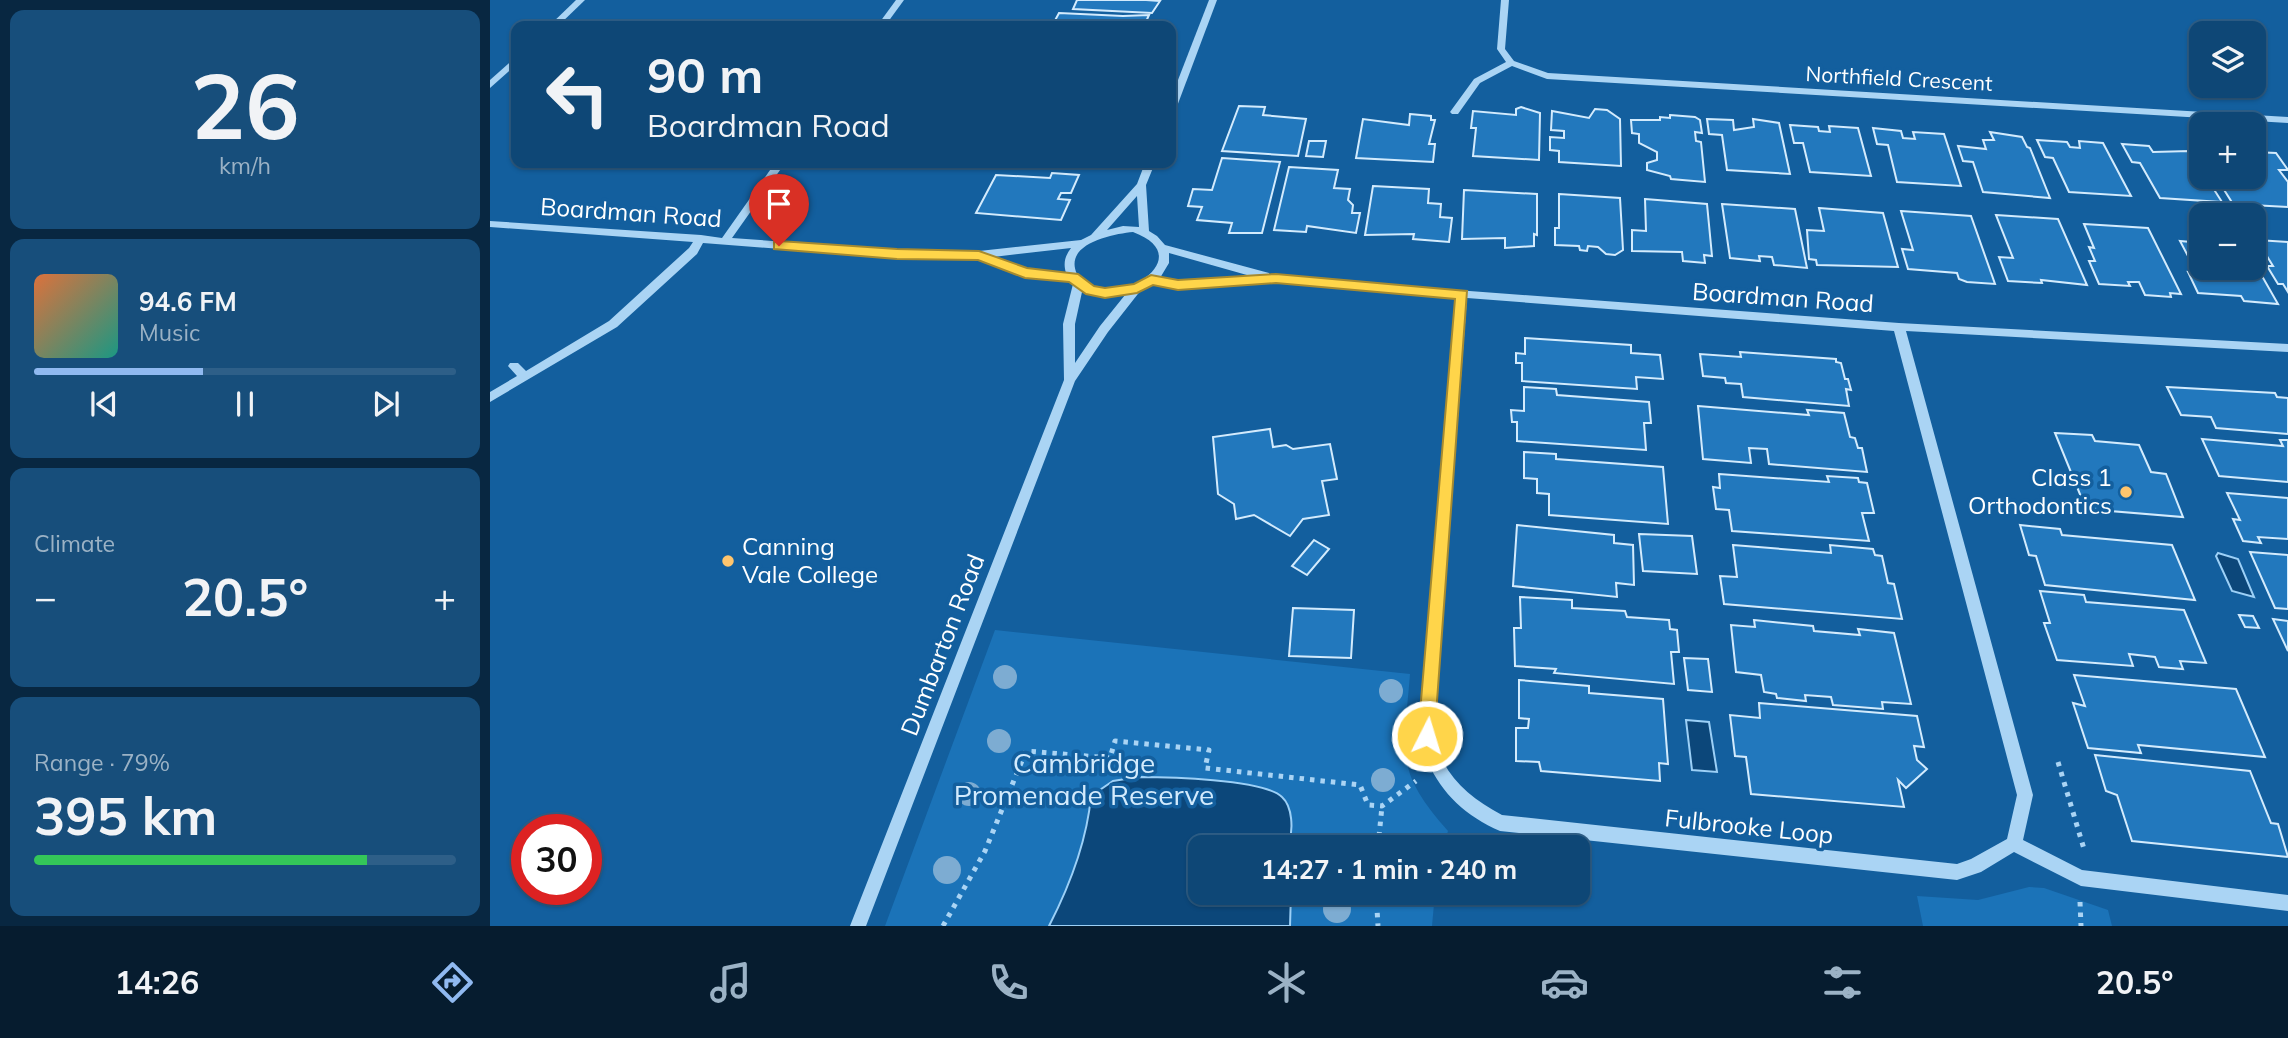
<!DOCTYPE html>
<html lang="en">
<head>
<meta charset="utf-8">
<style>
	:root { --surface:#0e4776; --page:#174e7b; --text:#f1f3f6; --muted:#9bb2c5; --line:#2e5f88; --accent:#90b9f0 }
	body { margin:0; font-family:Mulish,sans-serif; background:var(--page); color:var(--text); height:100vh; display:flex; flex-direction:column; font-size:26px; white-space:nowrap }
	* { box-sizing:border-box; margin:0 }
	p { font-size:23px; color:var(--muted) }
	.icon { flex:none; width:38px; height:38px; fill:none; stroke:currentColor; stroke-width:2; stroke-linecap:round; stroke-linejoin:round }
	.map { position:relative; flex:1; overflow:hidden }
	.drawer { display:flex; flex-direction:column; gap:10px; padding:10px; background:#082741; width:490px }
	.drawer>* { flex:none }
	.hud { position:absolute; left:21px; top:21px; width:665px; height:147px; border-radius:14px; box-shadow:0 2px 5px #0004,0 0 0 2px var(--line); background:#0e4776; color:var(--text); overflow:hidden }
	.controls { position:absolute; left:1699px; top:21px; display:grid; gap:14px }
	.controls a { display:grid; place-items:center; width:77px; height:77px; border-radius:14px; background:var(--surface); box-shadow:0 2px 5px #0004,0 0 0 2px var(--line); font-size:35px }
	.speed { position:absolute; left:21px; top:814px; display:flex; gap:14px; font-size:35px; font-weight:700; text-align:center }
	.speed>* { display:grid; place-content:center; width:91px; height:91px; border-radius:50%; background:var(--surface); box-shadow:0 2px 5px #0004,0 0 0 2px var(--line); line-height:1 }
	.speed .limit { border:10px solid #d22; background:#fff; color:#111 }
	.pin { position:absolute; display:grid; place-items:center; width:60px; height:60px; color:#fff; margin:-72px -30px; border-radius:50% 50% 50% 0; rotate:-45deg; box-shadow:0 0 7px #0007 }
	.pin .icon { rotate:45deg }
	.me { position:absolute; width:77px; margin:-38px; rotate:5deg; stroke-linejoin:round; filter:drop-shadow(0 0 5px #0008) }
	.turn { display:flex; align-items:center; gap:24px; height:147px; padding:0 21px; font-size:32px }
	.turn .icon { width:91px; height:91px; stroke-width:2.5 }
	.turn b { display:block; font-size:49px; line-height:60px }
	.big { font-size:52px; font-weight:700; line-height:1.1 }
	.drawer .tile { flex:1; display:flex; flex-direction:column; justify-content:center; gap:10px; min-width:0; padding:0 24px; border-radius:14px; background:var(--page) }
	.drawer .dial { align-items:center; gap:0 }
	.dial b { font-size:91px; line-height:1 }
	.song { display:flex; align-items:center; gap:21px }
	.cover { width:84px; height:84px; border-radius:10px; background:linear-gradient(135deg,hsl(20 70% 55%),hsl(170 70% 35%)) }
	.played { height:7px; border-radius:4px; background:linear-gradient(90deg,var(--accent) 40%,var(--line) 40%) }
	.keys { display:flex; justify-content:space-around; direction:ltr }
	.heat { display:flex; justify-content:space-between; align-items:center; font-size:38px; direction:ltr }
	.charge { height:10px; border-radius:5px; background:linear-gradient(90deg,#34c759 79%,var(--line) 0) }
	.trip { position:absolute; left:698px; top:835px; width:402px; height:70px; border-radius:14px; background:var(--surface); box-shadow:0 2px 5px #0004,0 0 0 2px var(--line); font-weight:700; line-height:70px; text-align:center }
	.tab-bar { display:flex; height:112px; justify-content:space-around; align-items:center; background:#061c2f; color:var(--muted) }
	.tab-bar .icon { width:49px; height:49px }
	.tab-bar .current { color:var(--accent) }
	.tab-bar b { font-size:32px; color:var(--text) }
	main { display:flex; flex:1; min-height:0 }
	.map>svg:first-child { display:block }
	.green { fill:#1b73b8 }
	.water { fill:#0c477a; stroke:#9cd0f7; stroke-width:2 }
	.building { fill:#2278bd; stroke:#d3ebfd; stroke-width:2 }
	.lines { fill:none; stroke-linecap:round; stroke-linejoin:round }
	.path { stroke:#aad4f4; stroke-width:5; stroke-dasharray:4.5 6; stroke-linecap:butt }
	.minor { fill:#aad4f4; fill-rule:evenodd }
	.tree { fill:#7dacd2 }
	.route { fill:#ffd54a; stroke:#a68a30; stroke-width:2 }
	.poi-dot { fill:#ffc56d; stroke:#135f9e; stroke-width:2.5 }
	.labels { text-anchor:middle; stroke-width:7; stroke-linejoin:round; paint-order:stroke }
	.far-street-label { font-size:21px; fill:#fff; stroke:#135f9e }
	.street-label { font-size:24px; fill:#fff; stroke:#135f9e }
	.poi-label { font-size:24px; fill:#fff; stroke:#135f9e; text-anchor:end }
	.near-park-label { font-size:28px; fill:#d3ebfd; stroke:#135f9e }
</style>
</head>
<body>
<main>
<section class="drawer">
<div class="tile dial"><b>26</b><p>km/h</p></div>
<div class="tile">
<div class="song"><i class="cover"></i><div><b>94.6 FM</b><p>Music</p></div></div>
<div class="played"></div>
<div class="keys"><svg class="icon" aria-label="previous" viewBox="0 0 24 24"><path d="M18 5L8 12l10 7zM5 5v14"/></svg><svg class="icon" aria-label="pause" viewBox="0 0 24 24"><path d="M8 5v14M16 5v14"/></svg><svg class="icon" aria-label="next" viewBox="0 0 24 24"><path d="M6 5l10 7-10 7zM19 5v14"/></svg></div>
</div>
<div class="tile"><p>Climate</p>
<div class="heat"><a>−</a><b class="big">20.5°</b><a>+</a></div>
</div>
<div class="tile"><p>Range · 79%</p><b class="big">395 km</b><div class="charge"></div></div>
</section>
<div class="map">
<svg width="1798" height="926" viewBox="0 0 1798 926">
	<rect width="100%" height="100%" fill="#135f9e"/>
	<g class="green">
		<path d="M505 630 920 674C914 752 903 769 958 831L953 847H710V892L945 893 942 926H395Z"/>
		<polygon points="1539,887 1554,888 1618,910 1622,926 1433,926 1427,896 1488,900"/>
	</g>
	<g class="water">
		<polygon points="1728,553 1748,559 1764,597 1742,591 1726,556"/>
		<polygon points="1196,720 1219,722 1227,772 1202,770"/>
		<path d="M648 777C675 777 774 779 792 797 803 807 803 830 799 843L804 847H710V892L801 893 800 926H559C579 887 597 840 601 796L623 781Z"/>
	</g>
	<g class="building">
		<polygon points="587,0 656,0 670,1 662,13 583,9"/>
		<polygon points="569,13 633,16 659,15 654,26 562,26"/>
		<polygon points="749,106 775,107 773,115 816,119 808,156 732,151"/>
		<polygon points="1031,107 1050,113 1049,160 983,156 986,128 981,128 983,111 1026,115 1026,109"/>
		<polygon points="1105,109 1117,110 1130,119 1131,166 1069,162 1069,151 1060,150 1060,137 1074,138 1074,131 1061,130 1062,111 1099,118"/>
		<polygon points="920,114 941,116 941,120 945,120 939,144 945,144 943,162 866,158 873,119 919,125"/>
		<polygon points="1180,115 1205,117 1210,120 1212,133 1205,132 1206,141 1211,142 1215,182 1181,179 1180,176 1157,170 1157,163 1167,160 1167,152 1149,143 1149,134 1142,133 1141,120 1170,120 1170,117 1180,118"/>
		<polygon points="1217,119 1243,120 1244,130 1264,127 1263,119 1289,123 1300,174 1237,170 1232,135 1219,134"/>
		<polygon points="1300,125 1328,127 1329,131 1340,132 1339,126 1368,128 1381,176 1320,172 1313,143 1304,143"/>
		<polygon points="1383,128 1411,131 1413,138 1425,139 1423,132 1454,134 1471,186 1407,182 1398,145 1387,144"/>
		<polygon points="1500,132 1532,137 1537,147 1540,148 1560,198 1493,192 1483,162 1473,161 1468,146 1496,149 1493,140 1504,140"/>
		<polygon points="1547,140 1577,142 1580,147 1590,148 1589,141 1613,143 1641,196 1579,192 1563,158 1555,157"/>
		<polygon points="819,141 836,141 833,157 816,156"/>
		<polygon points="1632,144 1659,146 1663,152 1700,151 1712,169 1712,177 1716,177 1732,202 1670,198 1650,163 1642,162"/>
		<polygon points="1764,152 1786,153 1798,170 1789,170 1798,182 1798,207 1743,204 1726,177 1764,177 1764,162 1767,162"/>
		<polygon points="732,158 790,162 772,233 739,233 742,223 707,220 712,207 698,206 703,189 722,190"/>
		<polygon points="799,167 848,170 844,188 860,189 858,200 863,205 862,213 870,213 866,233 817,226 816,232 784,230"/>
		<polygon points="562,173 589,175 581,193 571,193 568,199 580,200 571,220 486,213 506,175 560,178"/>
		<polygon points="883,186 939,189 938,203 951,204 950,217 962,218 959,242 923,239 924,234 875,235"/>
		<polygon points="974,190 1047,194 1047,235 1044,234 1044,246 1015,248 1015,238 972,239"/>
		<polygon points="1069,194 1130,198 1133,250 1125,255 1116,254 1108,247 1098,246 1097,251 1090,250 1089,246 1065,245 1065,228 1069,228"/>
		<polygon points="1155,199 1217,204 1222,256 1214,255 1215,263 1193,261 1192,252 1142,251 1142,230 1156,231"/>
		<polygon points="1232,204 1305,209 1317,268 1284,265 1282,257 1269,256 1270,261 1240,258"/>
		<polygon points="1329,208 1393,213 1408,267 1327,265 1326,260 1319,259 1317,230 1334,231"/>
		<polygon points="1411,211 1481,216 1505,284 1477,282 1469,279 1467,273 1418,269 1412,249 1423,250"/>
		<polygon points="1506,215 1568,219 1597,285 1551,280 1552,283 1518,281 1509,257 1523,258"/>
		<polygon points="1594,224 1658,228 1691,294 1680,293 1681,297 1655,295 1649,282 1638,282 1640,286 1609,284 1599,261 1605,261 1599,247 1604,248"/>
		<polygon points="1767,240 1798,242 1798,292 1793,284 1788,284 1777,266 1783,266"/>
		<polygon points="1690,241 1712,243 1712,268 1764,268 1764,262 1788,304 1754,301 1751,296 1708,293 1698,272 1707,273"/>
		<polygon points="1035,338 1141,345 1141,353 1170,355 1173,379 1146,377 1147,389 1032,381 1032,363 1026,363 1026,353 1035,354"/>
		<polygon points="1250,352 1346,359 1346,362 1351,363 1355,379 1358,379 1361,390 1356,389 1359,406 1253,397 1251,384 1236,383 1235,378 1213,376 1210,354 1251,357"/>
		<polygon points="1034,387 1066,389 1067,395 1159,402 1161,423 1154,423 1156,450 1027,441 1027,422 1022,422 1021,410 1034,411"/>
		<polygon points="1677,387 1785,393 1787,397 1798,398 1798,434 1726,428 1721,417 1691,415"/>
		<polygon points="1208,406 1319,415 1317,410 1354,413 1360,437 1365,438 1368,448 1372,448 1377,472 1279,464 1277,449 1259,448 1261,463 1213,459"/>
		<polygon points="780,429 783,447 796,445 803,449 840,444 847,479 832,481 839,515 813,519 800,536 764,515 746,519 744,504 728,494 723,437"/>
		<polygon points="1565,433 1602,435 1605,441 1649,445 1661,472 1676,474 1693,517 1596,509"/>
		<polygon points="1712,439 1793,446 1790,440 1798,440 1798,482 1729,476"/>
		<polygon points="1034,452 1066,454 1066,459 1173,467 1178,524 1059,515 1059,494 1047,493 1047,479 1034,478"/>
		<polygon points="1229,474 1339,482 1337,476 1368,478 1369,482 1377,483 1384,513 1372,513 1379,541 1242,531 1239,510 1226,509 1223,487 1230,488"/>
		<polygon points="1737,493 1798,498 1798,539 1768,537 1771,543 1753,541 1743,519 1750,520"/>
		<polygon points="1027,525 1124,535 1124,543 1143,545 1144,585 1126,583 1127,597 1023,586"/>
		<polygon points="1530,525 1570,529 1572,535 1682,545 1705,600 1555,585 1546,556 1539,555"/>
		<polygon points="1149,534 1202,536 1207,574 1153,571"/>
		<polygon points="824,540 839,549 817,575 802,566"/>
		<polygon points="1243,545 1341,553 1340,545 1383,549 1385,555 1392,556 1398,583 1404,584 1412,619 1234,604 1230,576 1247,577"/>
		<polygon points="1760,552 1798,555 1798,609 1785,608"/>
		<polygon points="1550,591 1594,595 1596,602 1694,610 1716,663 1690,661 1693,669 1669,667 1665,657 1639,654 1643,666 1567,660 1554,623 1560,623"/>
		<polygon points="1030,597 1082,600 1082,608 1135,611 1137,617 1179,620 1180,629 1187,630 1189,652 1181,652 1184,684 1064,673 1066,669 1025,666 1024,628 1031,628"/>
		<polygon points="803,608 864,610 861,658 799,656"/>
		<polygon points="1749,615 1763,616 1769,628 1755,627"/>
		<polygon points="1783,619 1798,621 1798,651"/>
		<polygon points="1264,620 1323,626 1324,631 1370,635 1368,629 1404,633 1421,704 1392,702 1393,709 1343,705 1341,697 1315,695 1316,701 1287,698 1286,694 1274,692 1271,675 1246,672 1241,625 1265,627"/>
		<polygon points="1194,658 1218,659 1222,692 1198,690"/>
		<polygon points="1584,675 1746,689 1775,757 1648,745 1651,753 1598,748 1583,703 1595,706"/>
		<polygon points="1029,680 1099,686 1099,693 1173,699 1178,764 1169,763 1170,781 1051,771 1049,762 1026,761 1026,728 1038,728 1039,719 1029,718"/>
		<polygon points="1269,703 1427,716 1434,747 1424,746 1427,760 1437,769 1416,788 1408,780 1414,807 1261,794 1256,757 1245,756 1240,715 1270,718"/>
		<polygon points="1605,755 1760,771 1781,823 1788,824 1798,857 1642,841 1627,795 1616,791"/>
	</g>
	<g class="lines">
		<g class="path">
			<polyline points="1568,762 1594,849"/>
			<polyline points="888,847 892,806"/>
			<polyline points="886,892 888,926"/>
			<polyline points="1590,902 1591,926"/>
			<polyline points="453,926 495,851 536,751 620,758 625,741 719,750 715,768 870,785 878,805 892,806 926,781"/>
		</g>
		<g class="minor">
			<polygon points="86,0 95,0 68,26 59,26"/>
			<polygon points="406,0 414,0 395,26 387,26"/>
			<polygon points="719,0 727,0 686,109 681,112 681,98"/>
			<polygon points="1011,0 1019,0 1015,49 1024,61 1058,73 1798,117 1798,123 1057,79 1022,66 990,83 968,114 962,114 960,112 984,79 1016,62 1007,49"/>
			<polygon points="26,57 26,65 0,88 0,80"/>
			<path d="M285 163H295L242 238 407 250 489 251 591 240 601 235 647 184 655 163H665L656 185 659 231 667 236 675 245 779 273 780 276 1409 323 1798 344V352L1416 331 1543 795 1533 840 1592 870 1798 895V911L1591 886 1524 852 1491 872 1467 880 1010 831C968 813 939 781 930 736L966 297 786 283 688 289 662 284 651 290 618 332 585 381 376 926H360L574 380 573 324 583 284 579 280 535 277 489 259 407 258 213 243 207 254 127 327 0 402V392L27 376 18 366 20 363H28L36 371 119 321 199 248 203 242 0 227V221L211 235 232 238ZM647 196 649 227 633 226 617 230ZM643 232C702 254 647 296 608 289 599 287 591 283 587 274 573 244 622 234 643 232ZM581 248C575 256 573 263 576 273L536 269 503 257ZM679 253 764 277 688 281 670 278 679 263ZM592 292 613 298 635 295 610 326 585 363V324ZM977 298 1404 331 1527 795 1517 839 1481 859 1467 864 1012 815C978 797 952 774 944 736Z"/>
		</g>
	</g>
	<g class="tree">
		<circle cx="515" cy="677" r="12"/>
		<circle cx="901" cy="691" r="12"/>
		<circle cx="509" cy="741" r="12"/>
		<circle cx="893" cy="780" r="12"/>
		<circle cx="479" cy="794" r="12"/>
		<circle cx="457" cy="870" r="14"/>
		<circle cx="847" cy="909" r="14"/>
	</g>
	<polygon class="route" points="289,241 407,249 489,251 537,268 588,274 604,286 615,288 644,284 661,275 688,280 786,274 977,291 944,742 937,745 931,742 928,736 965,299 786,283 688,290 663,285 647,293 615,298 596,294 579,282 535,278 488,260 407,259 284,249 284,242"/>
	<g class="poi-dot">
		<circle cx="1636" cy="492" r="7"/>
		<circle cx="238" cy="561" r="7"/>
	</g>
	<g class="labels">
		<g class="far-street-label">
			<text transform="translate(1409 79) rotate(3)" y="7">Northfield Crescent</text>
		</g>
		<g class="street-label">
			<text transform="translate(141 213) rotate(4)" y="8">Boardman Road</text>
			<text transform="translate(1293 298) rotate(4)" y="8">Boardman Road</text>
			<text transform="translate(453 645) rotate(-69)" y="8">Dumbarton Road</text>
			<text transform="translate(1259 827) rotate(6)" y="8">Fulbrooke Loop</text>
		</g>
		<g class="poi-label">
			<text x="1622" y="486">Class 1<tspan x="1622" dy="28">Orthodontics</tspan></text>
			<text x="252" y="555" text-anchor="start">Canning<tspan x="252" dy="28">Vale College</tspan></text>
		</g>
		<g class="near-park-label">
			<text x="594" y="773">Cambridge<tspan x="594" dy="32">Promenade Reserve</tspan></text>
		</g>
	</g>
</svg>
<div class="controls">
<a><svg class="icon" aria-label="layers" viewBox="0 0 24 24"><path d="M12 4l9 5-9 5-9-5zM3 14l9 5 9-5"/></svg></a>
<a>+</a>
<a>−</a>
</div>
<div class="speed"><div class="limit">30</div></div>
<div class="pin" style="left:289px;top:246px;background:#d93025"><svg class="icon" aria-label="arrive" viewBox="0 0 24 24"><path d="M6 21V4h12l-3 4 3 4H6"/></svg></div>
<svg class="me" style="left:937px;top:736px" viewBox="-20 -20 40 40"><circle r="17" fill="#ffd54a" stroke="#fff" stroke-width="3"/><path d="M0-11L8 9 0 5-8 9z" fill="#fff"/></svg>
<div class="trip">14:27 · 1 min · 240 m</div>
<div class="hud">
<div class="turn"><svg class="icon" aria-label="left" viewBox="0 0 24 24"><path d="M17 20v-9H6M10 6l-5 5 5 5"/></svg><div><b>90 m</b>Boardman Road</div></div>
</div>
</div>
</main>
<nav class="tab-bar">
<b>14:26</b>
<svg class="icon current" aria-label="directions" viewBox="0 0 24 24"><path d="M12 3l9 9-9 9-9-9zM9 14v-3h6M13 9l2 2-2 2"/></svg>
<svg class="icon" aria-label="music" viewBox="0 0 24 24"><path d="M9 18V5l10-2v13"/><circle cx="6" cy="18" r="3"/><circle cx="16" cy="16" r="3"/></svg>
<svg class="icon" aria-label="phone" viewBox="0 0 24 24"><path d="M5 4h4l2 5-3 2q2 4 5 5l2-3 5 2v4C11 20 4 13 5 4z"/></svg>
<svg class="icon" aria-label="climate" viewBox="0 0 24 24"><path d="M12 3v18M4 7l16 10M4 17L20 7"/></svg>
<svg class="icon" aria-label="car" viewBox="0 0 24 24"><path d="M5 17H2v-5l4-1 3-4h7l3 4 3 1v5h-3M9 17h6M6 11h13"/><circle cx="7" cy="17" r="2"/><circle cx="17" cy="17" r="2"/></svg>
<svg class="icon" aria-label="filters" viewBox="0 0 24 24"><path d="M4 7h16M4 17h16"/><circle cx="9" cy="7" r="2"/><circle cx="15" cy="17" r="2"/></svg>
<b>20.5°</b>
</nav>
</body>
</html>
